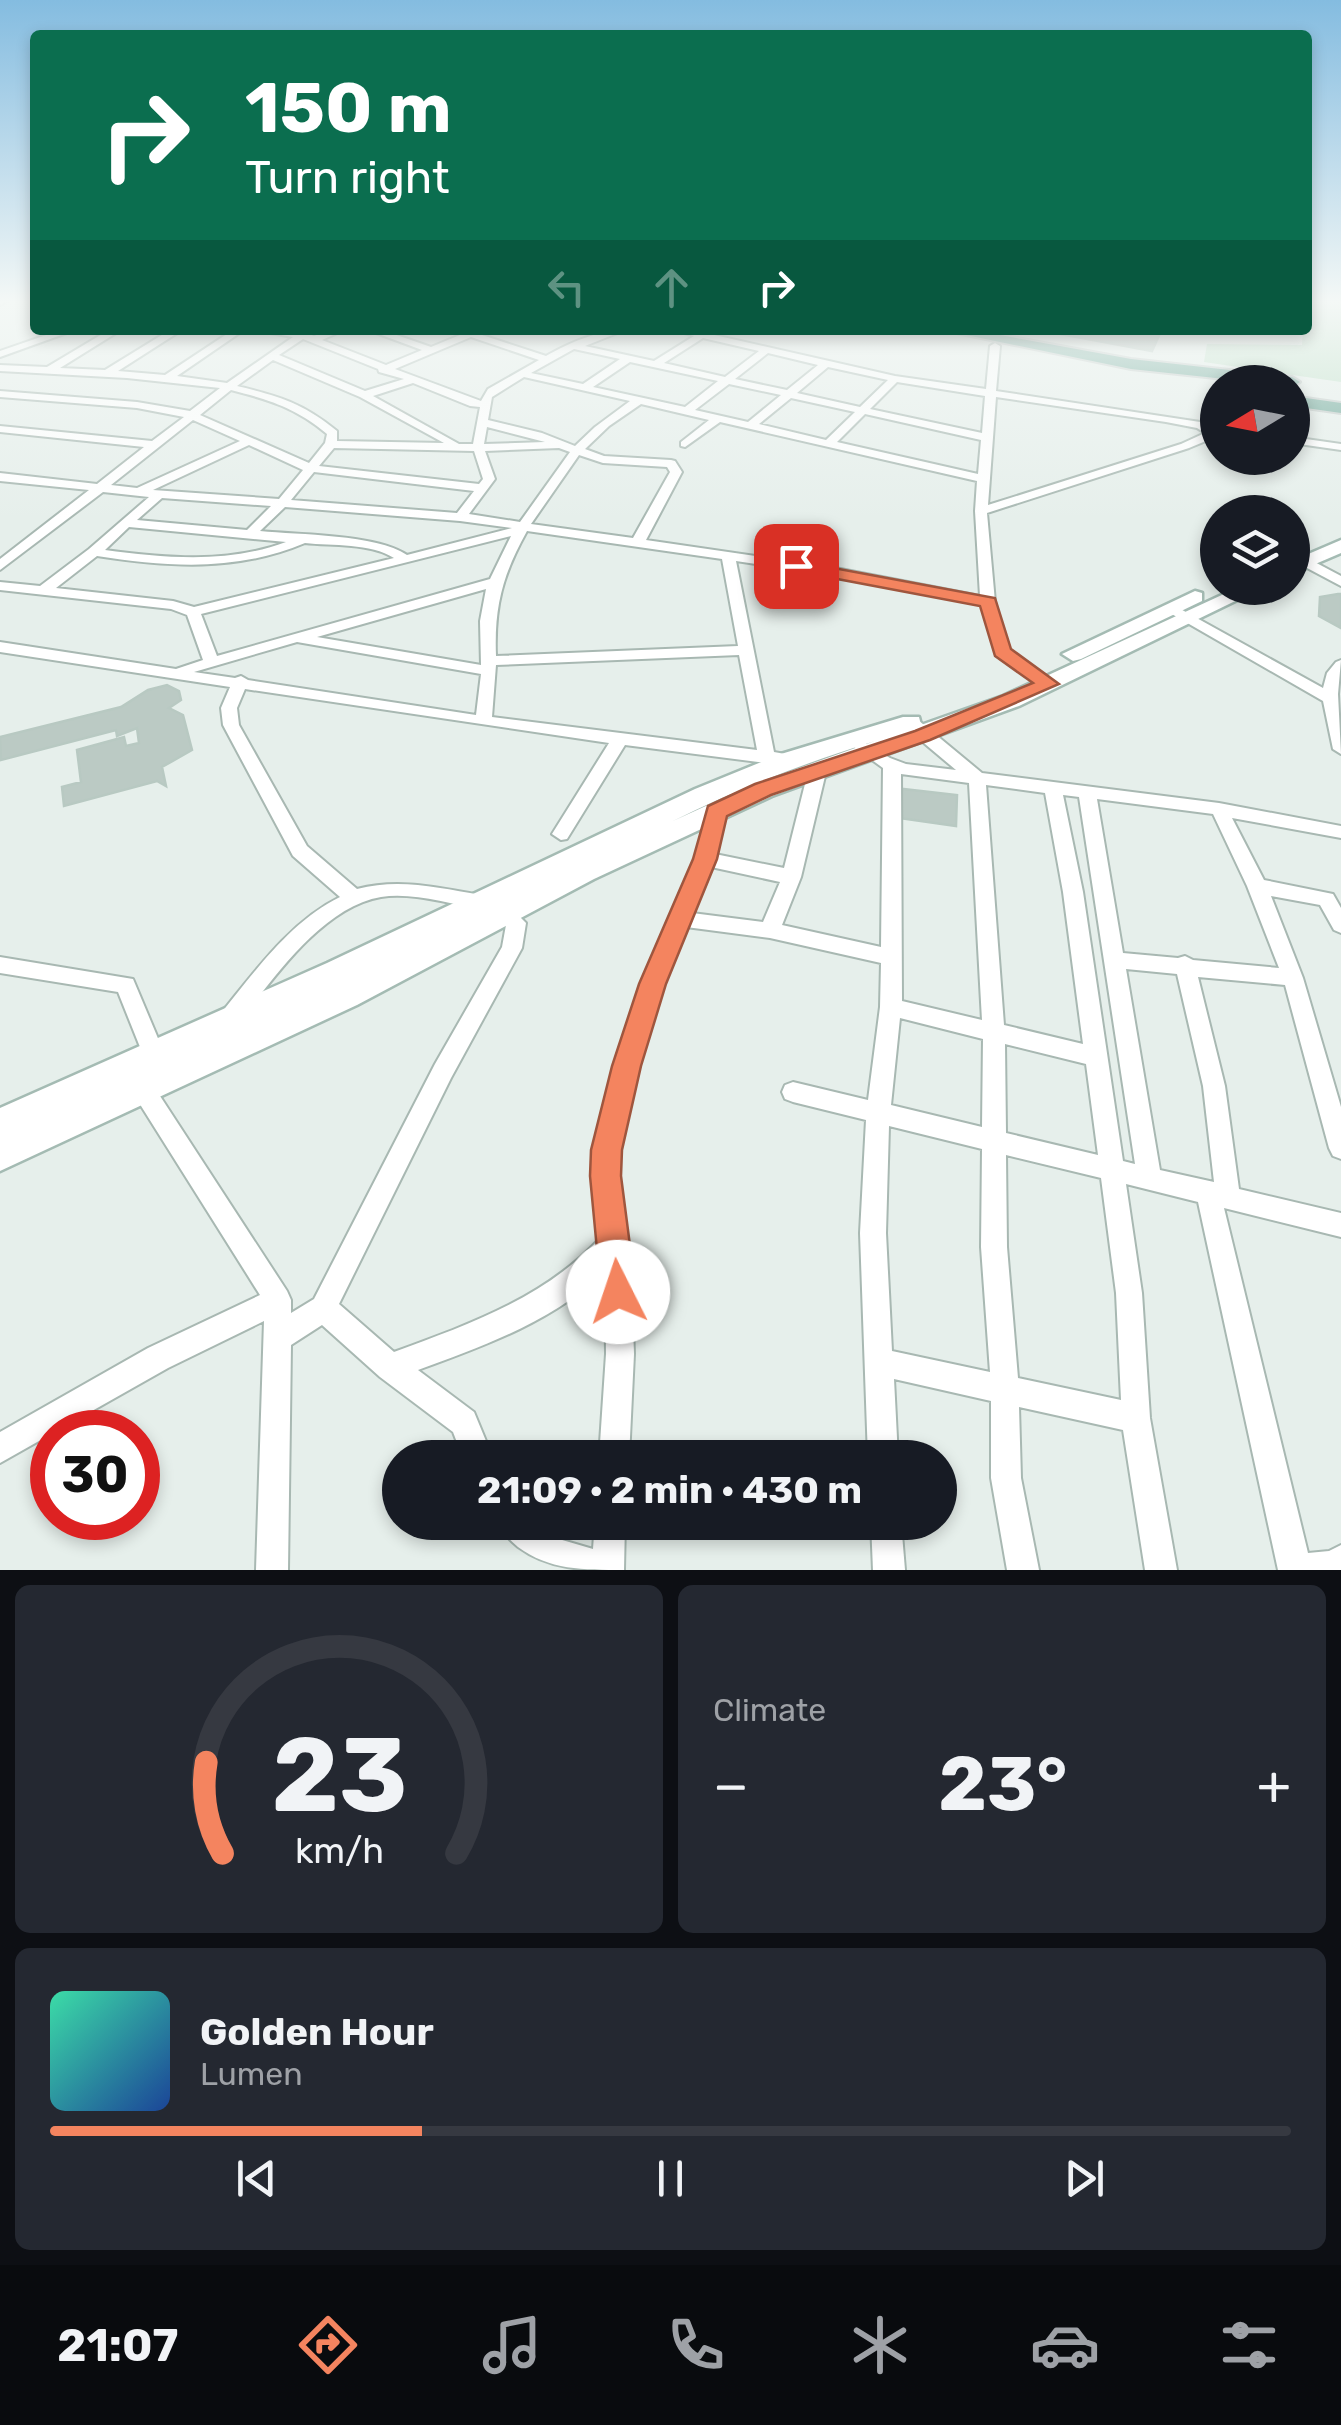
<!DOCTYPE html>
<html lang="en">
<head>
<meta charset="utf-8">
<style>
	:root { --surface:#171b24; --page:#242831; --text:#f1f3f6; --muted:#9ea1a6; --line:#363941; --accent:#f4845f }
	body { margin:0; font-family:Rubik,sans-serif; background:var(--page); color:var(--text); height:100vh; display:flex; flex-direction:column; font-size:38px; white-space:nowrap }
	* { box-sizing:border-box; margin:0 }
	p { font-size:32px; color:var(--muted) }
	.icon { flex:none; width:55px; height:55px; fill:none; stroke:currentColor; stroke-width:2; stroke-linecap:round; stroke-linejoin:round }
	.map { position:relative; height:1570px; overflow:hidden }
	.sheet { display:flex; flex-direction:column; gap:15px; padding:15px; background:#0d0f14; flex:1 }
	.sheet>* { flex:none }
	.guide { position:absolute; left:30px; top:30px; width:1282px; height:305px; border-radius:10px; box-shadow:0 5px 15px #0003; background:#0b6e4f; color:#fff; overflow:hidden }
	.needle { width:65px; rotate:260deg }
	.controls { position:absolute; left:1200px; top:365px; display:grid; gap:20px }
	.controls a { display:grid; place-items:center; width:110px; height:110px; border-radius:50%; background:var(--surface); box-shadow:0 5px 15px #0003; font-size:50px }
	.speed { position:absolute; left:30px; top:1410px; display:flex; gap:20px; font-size:50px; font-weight:700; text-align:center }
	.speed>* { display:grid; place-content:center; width:130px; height:130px; border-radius:50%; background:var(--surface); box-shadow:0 5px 15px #0003; line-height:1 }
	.speed .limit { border:15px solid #d22; background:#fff; color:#111 }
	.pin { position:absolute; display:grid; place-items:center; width:85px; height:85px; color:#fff; margin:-42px; border-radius:20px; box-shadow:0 5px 15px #0006 }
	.me { position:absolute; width:110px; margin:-55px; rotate:356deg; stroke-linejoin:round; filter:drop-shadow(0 0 8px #0008) }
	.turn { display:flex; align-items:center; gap:35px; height:210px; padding:0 50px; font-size:45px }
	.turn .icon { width:130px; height:130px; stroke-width:2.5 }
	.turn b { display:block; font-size:70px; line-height:85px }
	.lanes { display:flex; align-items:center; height:95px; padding:0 50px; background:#0003; justify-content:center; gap:50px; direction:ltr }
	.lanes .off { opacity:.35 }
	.big { font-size:75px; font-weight:700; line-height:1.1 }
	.sheet .tile { flex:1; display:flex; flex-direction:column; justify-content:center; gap:15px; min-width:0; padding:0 35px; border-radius:15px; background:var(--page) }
	.sheet .dial { align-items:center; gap:0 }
	.dial svg { height:260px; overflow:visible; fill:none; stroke:var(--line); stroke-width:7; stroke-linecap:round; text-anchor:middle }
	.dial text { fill:var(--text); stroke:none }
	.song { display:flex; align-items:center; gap:30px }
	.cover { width:120px; height:120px; border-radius:15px; background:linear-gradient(135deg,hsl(160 70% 55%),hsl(220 70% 35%)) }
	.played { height:10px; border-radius:5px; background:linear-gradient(90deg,var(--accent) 30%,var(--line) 30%) }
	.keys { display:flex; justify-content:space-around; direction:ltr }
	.heat { display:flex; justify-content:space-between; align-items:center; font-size:55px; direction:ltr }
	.sheet .tiles { flex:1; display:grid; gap:15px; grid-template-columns:1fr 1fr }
	.tile:last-child { grid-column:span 2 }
	.trip { position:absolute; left:382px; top:1440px; width:575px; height:100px; border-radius:50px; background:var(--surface); box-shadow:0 5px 15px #0003; font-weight:700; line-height:100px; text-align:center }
	.menu { display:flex; height:160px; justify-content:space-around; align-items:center; background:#090b0e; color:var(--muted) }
	.menu .icon { width:70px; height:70px }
	.menu .selected { color:var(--accent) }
	.menu b { font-size:45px; color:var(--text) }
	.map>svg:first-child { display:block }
	.green { fill:#bfe0c8 }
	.building { fill:#bbcac4; stroke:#b8c9c2; stroke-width:2.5 }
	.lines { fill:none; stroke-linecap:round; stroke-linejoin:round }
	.street-casing { stroke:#a8b8b2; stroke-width:4 }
	.secondary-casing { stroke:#a4bbb3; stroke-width:5 }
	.primary-casing { stroke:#c2cac8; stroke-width:4 }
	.street { fill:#fff; fill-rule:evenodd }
	.secondary { fill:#fff; fill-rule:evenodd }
	.primary { fill:#6aa596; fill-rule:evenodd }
	.route { fill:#f4845f; stroke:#9f563e; stroke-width:2.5 }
</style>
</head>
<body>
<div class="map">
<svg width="1341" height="1570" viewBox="0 0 1341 1570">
	<rect width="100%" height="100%" fill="#e6efeb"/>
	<polygon class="green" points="1308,300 1341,300 1341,382 1204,362 1207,344 1302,345 1303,330 1308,330"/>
	<g class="building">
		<polygon points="1039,330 1153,330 1161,331 1152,351"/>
		<polygon points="1338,594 1341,594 1341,628 1319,616 1320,597"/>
		<polygon points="167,685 179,691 181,700 169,708 183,715 192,750 162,767 166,786 157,781 64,806 62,787 81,782 77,750 124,737 126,746 139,743 137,728 117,736 116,730 1,760 0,737 121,707 148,690"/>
		<polygon points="895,788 957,795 956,826 892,817"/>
	</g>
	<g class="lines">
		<defs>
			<g id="street">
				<polygon points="0,300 9,300 0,305"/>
				<polygon points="61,330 75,330 0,357 0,351"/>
				<path d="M109 330H121L60 368 105 370 170 330H182L118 371 165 375 233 330H244L177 376 227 383 293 337 253 330H314L309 334 314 336 330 330H344L322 340 386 365 422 350 368 330H382L431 347 472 330H485L479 334 546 356C569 343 598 330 625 330L585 346 654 361 694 336 675 330H692L895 376 986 389 990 346 995 343 1000 346 996 391 1200 422 1215 430 1213 438 1189 448 987 513 995 602 1008 650 1055 682 1057 685 1055 688H1043L996 655 982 605 830 575 736 561 774 752 796 756 799 760 790 766 625 745 567 839 561 840 552 834 609 743 245 689 237 708 239 725 307 846 357 889C400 878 438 888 481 895L490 901H504L526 923 522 948 451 1078 339 1304 394 1352C470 1324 545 1298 601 1237L594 1176 595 1149 615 1066 641 984 696 859 710 807H722L725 811 715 854 784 868 808 772 817 766 823 768 826 772 801 877 782 925 881 947 883 768 850 744 858 739 890 758 906 764 956 770 906 728 904 724 906 720H918L982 773 1219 803 1341 826V838L1232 818 1264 880 1333 894 1341 908V933L1334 930 1320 905 1271 896 1303 978 1341 1107V1159L1333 1156 1329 1148 1285 985 1198 977 1225 1086 1239 1189 1341 1213V1237L1224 1208 1308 1553 1329 1551 1341 1545V1570H1278L1198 1202 1126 1184 1142 1293 1150 1418 1177 1570H1145L1123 1430 1019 1407 1021 1478 1039 1570H1007L991 1478V1401L894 1379 898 1458H868L860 1233 866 1120 793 1102 785 1099 782 1092 785 1085 793 1082 868 1100 880 1007 881 963 770 938 686 927 663 984 637 1066 619 1149 618 1176 631 1271 634 1354 629 1458H599L606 1354 605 1271C554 1321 484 1346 418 1370L474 1412 493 1458H463L453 1432 380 1377 322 1325 291 1345 288 1570H256L264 1321 168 1368 0 1463V1432L148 1348 260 1295 131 1090 128 1083 131 1076 139 1073 147 1076 287 1291 291 1300V1313L314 1299 435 1064 502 947 506 925 488 907 481 909C449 904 413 892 381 897 322 907 272 980 238 1024L230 1027 222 1024 219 1018 222 1012C256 970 291 921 340 897L293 856 223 725 221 708 230 687 0 652V642L176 669 203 660 187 615 171 609 0 590V582L40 586 89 549 149 497 103 492 0 570V559L89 490 0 481V473L97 484 144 447 0 432V426L152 441 184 417 137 408 0 397V391L137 402 190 411 220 388 127 378 0 371V365L47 367ZM471 337 539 360 488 389 481 401 395 369ZM703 338 759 351 725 377 664 363ZM303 339 378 369 379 372 404 379 365 391 279 355ZM574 349 620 359 583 384 531 373ZM768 353 818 365 787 390 735 379ZM273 360 360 397 444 443 337 441V431C303 403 279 396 237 386ZM630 362 718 381 685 407 593 387ZM828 367 888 380 860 407 797 393ZM524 377 630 401 595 427 575 446 542 433 488 420 492 397ZM897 382 985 396 982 433 870 409ZM413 383 470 406 480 407 473 444H459L373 396ZM729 384 781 395 748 422 695 410ZM231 390C270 400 296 408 327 434L325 443 309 463 200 415ZM996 397 1166 422 1197 428 1205 433 1181 444 988 505ZM791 398 855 412 826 440 759 424ZM641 404 709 420 681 442V446L685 447 720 422 977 481 975 511 980 596 830 567 646 540 682 472 675 461 671 460 604 456 585 449 609 426ZM865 414 981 440 978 474 837 442ZM193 420 240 441 137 488 111 485ZM487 427 545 442 484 444ZM249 445 303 470 279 499 153 490ZM334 448 474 451 483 479 479 484 319 466ZM559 448 570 452 520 522 469 514 495 479 485 451ZM579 455 603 463 667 467 670 472 633 538 531 524ZM314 472 474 491 457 513 291 500ZM162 498 271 506 247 530 137 520ZM285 507 460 521 512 528 407 555C376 534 299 535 260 531ZM129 527 286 542C227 564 166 558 105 550ZM527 531 722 559 738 646 496 656C494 606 503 574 527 531ZM511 536 490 579 217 656 201 614ZM305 543C332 546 371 543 394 558L194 607 173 601 56 588 97 556C168 567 237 572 305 543ZM486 589 480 621 481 665 317 637ZM297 642 481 674 476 715 248 680 241 676 235 678 194 672ZM739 655 757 750 492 717 496 665ZM901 774 969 783 982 1020 902 1001ZM986 785 1045 793 1063 892 1083 1044 1004 1025ZM1063 795 1079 797 1135 1164 1123 1161 1083 892ZM1097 799 1213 814 1247 886 1279 968 1193 960 1185 956 1178 958 1123 953ZM711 867 780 882 763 922 692 913ZM1126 969 1177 974 1203 1086 1214 1182 1160 1170ZM900 1018 983 1039 982 1127 891 1105ZM1005 1044 1086 1064 1098 1155 1006 1133ZM889 1126 982 1149 981 1247 990 1372 892 1351 886 1233ZM1006 1155 1101 1178 1116 1293 1121 1400 1018 1378 1007 1247Z"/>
				<polygon points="1292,437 1341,444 1341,450 1292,443"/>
				<polygon points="1292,550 1341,576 1341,586 1292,560"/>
				<polygon points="1175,606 1323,688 1327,673 1336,662 1341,660 1338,694 1341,754 1333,749 1323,701 1170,613 1170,607"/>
				<polygon points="0,957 133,979 165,1055 162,1062 154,1064 146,1062 118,992 0,973"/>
				<path d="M498 1522H536L552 1537 593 1549 595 1522H625L624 1570C583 1570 549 1570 518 1547 509 1539 502 1533 498 1522Z"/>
				<polygon points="871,1522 901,1522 905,1570 873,1570"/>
			</g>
			<g id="secondary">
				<polygon points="1341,540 1341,553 1292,574 1292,561"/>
				<path d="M1237 588H1262L1019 706 772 796 594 879 357 1005 0 1171V1108L327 963 695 789 781 754 903 717H919L921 725 1003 696ZM875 741 754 784 673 821C739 788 805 763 875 741Z"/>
				<polygon points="1195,591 1202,593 1202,601 1081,659 1073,661 1062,654"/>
			</g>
			<g id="primary">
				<polygon points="942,330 973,330 1131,359 1292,377 1300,382 1292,387 1292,382 1253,382 1131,369"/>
				<polygon points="1292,396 1341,403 1341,413 1292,406"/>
			</g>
		</defs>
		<use href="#street" class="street-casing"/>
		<use href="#secondary" class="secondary-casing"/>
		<use href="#primary" class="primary-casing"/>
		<use href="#street" class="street"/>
		<use href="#secondary" class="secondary"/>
		<use href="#primary" class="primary"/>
	</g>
	<linearGradient id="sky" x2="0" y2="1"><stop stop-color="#84bce0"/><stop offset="0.58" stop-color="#f4f8f6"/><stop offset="1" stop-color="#f4f8f6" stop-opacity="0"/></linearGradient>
	<rect width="1341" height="520" fill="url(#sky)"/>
	<polygon class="route" points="796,561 995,598 1011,649 1059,684 930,740 771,795 727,816 717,859 666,984 641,1066 622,1150 621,1176 636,1292 631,1304 618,1309 606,1304 601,1292 590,1176 591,1150 612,1066 639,984 693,859 708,806 755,784 915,731 1033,683 995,656 980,606 790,570 787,566"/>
</svg>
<div class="controls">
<a><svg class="needle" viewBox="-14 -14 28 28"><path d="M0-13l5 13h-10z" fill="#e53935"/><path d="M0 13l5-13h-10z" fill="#9ea1a6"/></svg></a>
<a><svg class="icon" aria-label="layers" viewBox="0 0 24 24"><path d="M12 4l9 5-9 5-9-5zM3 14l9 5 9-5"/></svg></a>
</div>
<div class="speed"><div class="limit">30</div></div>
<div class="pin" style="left:796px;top:566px;background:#d93025"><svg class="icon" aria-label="arrive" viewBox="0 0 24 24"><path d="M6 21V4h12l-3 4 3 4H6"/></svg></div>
<svg class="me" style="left:618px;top:1292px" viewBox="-20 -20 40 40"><circle r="19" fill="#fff"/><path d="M0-13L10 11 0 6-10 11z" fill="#f4845f"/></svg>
<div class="trip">21:09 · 2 min · 430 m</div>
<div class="guide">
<div class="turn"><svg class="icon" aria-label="right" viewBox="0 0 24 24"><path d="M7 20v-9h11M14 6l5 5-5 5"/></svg><div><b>150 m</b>Turn right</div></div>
<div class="lanes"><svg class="icon off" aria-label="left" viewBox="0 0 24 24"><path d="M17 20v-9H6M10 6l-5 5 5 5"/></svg><svg class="icon off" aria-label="ahead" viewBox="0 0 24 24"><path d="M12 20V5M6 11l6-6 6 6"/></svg><svg class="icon" aria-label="right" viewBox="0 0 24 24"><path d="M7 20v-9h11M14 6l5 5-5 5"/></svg></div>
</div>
</div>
<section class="sheet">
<div class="tiles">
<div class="tile dial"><svg viewBox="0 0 100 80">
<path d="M14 69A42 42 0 1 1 86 69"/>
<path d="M14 69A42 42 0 0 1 9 41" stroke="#f4845f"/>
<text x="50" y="56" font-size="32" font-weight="700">23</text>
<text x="50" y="72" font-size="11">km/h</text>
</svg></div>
<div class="tile"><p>Climate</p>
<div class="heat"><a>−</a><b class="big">23°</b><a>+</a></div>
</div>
<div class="tile">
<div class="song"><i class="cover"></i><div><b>Golden Hour</b><p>Lumen</p></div></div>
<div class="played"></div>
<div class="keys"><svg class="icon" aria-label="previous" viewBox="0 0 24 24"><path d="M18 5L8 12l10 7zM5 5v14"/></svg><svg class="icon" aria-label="pause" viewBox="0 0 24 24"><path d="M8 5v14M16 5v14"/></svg><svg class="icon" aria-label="next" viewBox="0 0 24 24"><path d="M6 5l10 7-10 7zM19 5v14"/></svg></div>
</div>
</div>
</section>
<nav class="menu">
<b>21:07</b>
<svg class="icon selected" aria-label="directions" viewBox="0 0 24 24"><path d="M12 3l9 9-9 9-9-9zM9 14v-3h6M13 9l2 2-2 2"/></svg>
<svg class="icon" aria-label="music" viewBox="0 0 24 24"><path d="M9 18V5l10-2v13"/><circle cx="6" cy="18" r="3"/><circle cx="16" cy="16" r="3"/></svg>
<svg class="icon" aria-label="phone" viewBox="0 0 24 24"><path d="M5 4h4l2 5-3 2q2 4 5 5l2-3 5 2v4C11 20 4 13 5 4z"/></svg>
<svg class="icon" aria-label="climate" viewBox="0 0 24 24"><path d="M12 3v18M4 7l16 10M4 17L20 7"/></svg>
<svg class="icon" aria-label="car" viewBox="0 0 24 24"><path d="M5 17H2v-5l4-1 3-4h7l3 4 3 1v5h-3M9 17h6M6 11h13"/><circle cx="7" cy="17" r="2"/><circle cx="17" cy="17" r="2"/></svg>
<svg class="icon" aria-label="filters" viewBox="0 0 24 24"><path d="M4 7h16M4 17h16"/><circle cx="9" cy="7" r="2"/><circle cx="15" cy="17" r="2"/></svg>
</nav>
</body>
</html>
